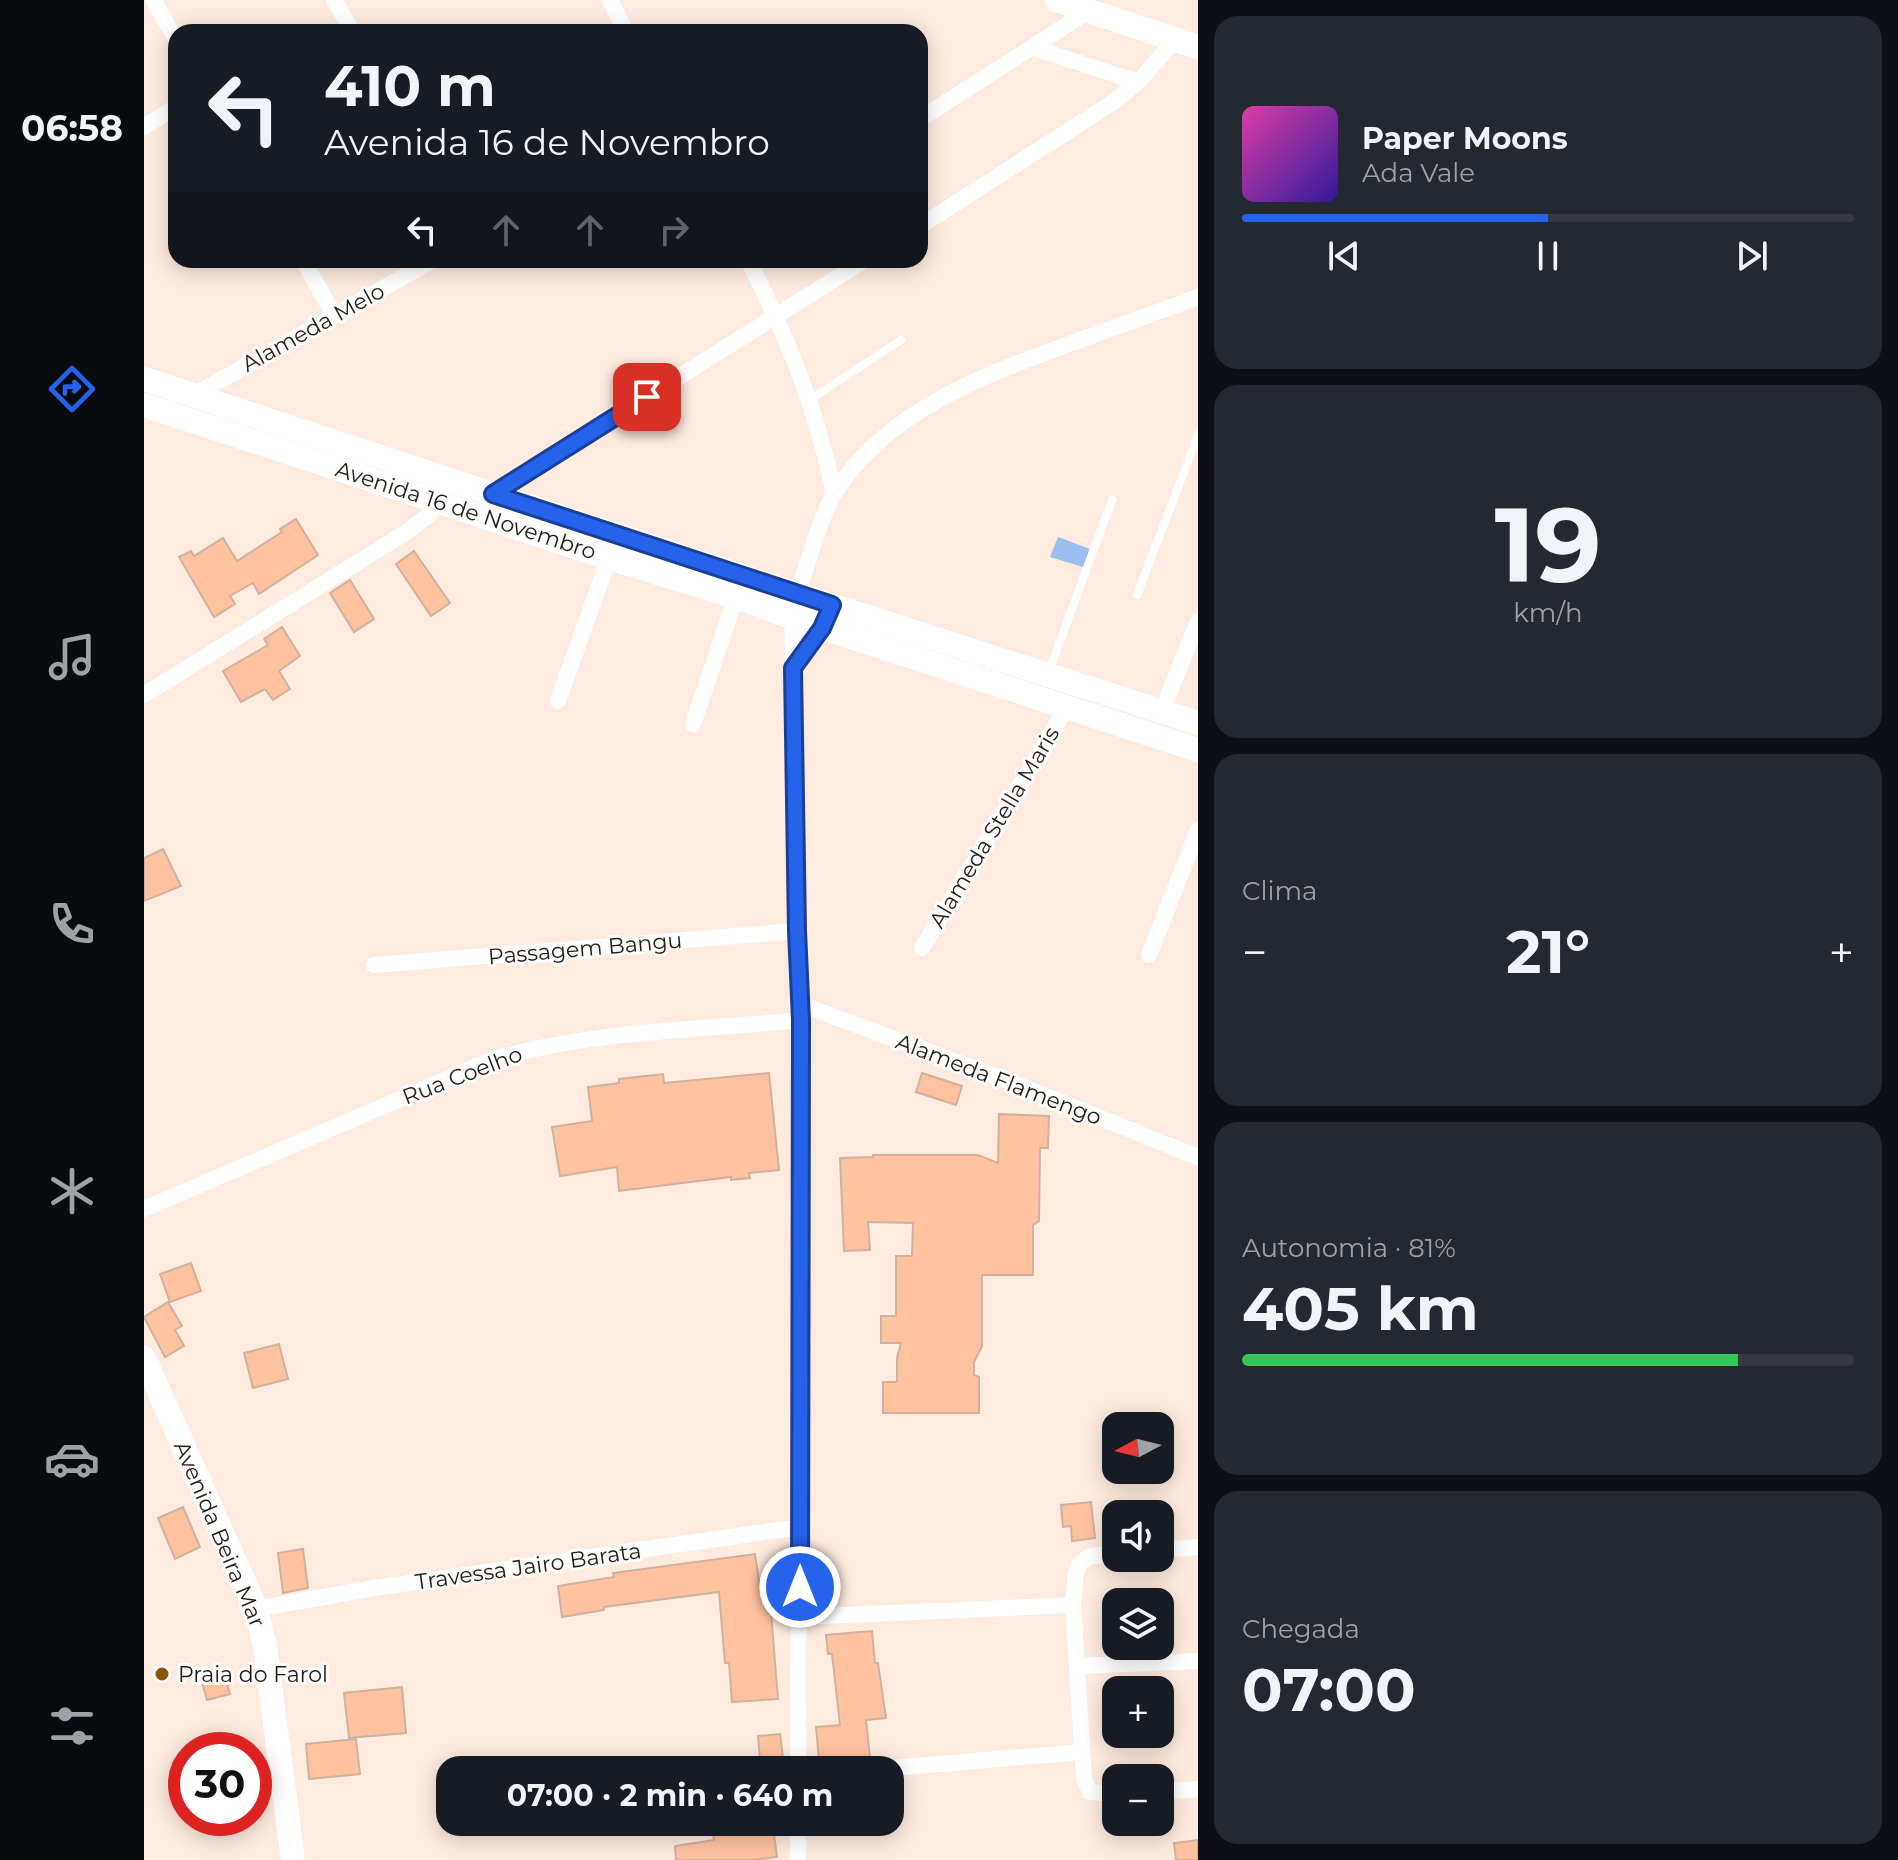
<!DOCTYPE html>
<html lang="pt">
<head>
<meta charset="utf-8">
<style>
	:root { --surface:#171b24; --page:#242831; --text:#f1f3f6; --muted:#9ea1a6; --line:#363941; --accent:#2563eb }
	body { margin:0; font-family:Montserrat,sans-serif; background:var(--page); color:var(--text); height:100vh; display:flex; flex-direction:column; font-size:30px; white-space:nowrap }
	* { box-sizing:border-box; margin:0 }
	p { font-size:26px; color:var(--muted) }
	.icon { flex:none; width:44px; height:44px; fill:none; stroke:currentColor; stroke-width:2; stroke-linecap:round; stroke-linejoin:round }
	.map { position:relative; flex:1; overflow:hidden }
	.details { display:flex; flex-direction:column; gap:16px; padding:16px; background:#0d0f14; width:700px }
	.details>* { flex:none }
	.hud { position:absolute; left:24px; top:24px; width:760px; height:244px; border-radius:24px; box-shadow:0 4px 20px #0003; background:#171b24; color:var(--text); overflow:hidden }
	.needle { width:52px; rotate:263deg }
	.tools { position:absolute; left:958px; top:1412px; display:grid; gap:16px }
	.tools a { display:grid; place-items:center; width:72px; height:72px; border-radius:16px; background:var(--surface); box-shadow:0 4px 20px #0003; font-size:40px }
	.speed { position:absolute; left:24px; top:1732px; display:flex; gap:16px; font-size:40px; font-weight:700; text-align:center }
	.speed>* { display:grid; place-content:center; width:104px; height:104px; border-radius:50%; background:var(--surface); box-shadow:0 4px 20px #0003; line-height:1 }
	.speed .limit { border:12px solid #d22; background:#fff; color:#111 }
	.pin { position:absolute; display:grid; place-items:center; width:68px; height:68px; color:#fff; margin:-34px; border-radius:16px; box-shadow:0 4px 12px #0006 }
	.me { position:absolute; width:88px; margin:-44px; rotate:0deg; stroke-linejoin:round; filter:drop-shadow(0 0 6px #0008) }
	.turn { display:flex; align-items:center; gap:28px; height:168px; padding:0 24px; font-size:36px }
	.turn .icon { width:104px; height:104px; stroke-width:2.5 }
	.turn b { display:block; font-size:56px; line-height:68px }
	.lanes { display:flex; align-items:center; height:76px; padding:0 24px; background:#0003; justify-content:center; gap:40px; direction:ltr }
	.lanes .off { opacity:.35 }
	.big { font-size:60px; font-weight:700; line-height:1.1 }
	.details .tile { flex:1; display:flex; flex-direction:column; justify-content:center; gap:12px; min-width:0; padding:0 28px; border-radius:24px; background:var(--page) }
	.details .dial { align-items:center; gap:0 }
	.dial b { font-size:104px; line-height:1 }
	.song { display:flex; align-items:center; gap:24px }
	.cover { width:96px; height:96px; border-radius:12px; background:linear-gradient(135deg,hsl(320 70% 55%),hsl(250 70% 35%)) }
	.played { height:8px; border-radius:4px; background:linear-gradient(90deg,var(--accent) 50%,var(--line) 50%) }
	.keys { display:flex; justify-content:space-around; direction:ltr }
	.heat { display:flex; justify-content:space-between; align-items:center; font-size:44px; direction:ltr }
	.charge { height:12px; border-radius:6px; background:linear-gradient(90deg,#34c759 81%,var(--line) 0) }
	.trip { position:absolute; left:292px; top:1756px; width:468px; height:80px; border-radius:24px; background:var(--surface); box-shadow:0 4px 20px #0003; font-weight:700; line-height:80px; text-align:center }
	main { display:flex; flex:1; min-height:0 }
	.tabs { display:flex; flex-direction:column; width:144px; justify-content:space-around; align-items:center; background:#090b0e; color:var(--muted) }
	.tabs .icon { width:56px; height:56px }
	.tabs .active { color:var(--accent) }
	.tabs b { font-size:36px; color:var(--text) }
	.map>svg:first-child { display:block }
	.water { fill:#9bbef1 }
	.building { fill:#fec29f; stroke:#cfb19f; stroke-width:2 }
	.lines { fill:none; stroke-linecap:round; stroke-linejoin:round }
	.lane { stroke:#fff; stroke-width:8 }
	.street { stroke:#fff; stroke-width:16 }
	.secondary { stroke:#fff; stroke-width:24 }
	.route-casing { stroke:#184099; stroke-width:20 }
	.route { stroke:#2563eb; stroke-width:14 }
	.poi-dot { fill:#8c5309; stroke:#fcfcfc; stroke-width:3 }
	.labels { text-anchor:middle; stroke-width:6; stroke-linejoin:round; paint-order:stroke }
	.street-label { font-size:22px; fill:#251a14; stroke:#fcfcfc }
	.poi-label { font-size:22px; fill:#251a14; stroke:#fcfcfc; text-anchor:start }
</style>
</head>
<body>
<main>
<nav class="tabs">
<b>06:58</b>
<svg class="icon active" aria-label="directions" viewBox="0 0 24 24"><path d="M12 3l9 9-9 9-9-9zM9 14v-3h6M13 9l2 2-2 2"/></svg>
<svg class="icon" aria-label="music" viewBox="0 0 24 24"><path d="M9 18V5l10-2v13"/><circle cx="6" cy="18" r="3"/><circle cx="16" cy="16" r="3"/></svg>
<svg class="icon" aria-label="phone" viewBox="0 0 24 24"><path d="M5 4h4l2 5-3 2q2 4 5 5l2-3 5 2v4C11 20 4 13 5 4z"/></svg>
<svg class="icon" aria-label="climate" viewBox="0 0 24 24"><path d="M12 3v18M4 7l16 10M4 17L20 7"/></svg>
<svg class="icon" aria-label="car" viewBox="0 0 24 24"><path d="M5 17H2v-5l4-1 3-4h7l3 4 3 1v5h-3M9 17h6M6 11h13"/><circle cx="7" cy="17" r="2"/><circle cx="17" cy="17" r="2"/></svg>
<svg class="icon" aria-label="filters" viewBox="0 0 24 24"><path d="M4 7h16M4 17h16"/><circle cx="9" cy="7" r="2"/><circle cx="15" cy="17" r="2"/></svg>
</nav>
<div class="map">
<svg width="1054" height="1860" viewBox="0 0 1054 1860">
	<rect width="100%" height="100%" fill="#feebdf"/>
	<polygon class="water" points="914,537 946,549 939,567 906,557"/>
	<g class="building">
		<polygon points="152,519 174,555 115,594 109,583 86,596 91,604 70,617 35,557 47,551 50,556 79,538 93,561 138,532 136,529"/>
		<polygon points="270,551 306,603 287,616 252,564"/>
		<polygon points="206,580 230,619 210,632 186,593"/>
		<polygon points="138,627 156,656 135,671 146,689 129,700 121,689 97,702 79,671 124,645 120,639"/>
		<polygon points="19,849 37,886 0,901 0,858"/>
		<polygon points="625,1073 635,1170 605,1173 606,1178 587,1180 587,1177 475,1191 473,1167 416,1176 408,1127 448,1121 444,1087 475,1083 475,1079 519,1074 520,1083"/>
		<polygon points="778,1073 818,1086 812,1105 772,1092"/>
		<polygon points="855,1114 905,1116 904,1148 896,1148 895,1221 889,1225 889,1275 838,1275 838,1346 830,1362 830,1375 835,1377 835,1413 739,1413 739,1382 753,1382 753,1358 757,1343 737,1343 737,1316 752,1316 752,1256 768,1256 769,1223 724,1222 726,1250 700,1251 696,1158 729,1157 729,1155 834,1155 854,1163"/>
		<polygon points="47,1263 57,1291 26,1302 16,1274"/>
		<polygon points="24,1302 38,1326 31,1330 40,1346 21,1357 0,1317"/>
		<polygon points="135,1344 144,1379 109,1388 100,1353"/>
		<polygon points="947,1502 951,1538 928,1541 927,1526 919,1527 917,1505"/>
		<polygon points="39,1507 56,1547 31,1559 14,1518"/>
		<polygon points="159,1549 164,1588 139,1593 134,1553"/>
		<polygon points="611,1554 618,1601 626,1600 634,1699 588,1702 585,1663 581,1663 575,1592 460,1607 460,1610 418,1617 414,1586 470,1577 469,1573"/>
		<polygon points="728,1631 731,1663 734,1663 742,1718 722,1720 726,1757 675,1761 672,1727 696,1725 688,1654 684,1654 682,1635"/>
		<polygon points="81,1676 86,1694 63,1700 58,1682"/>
		<polygon points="258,1687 262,1733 205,1738 200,1693"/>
		<polygon points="636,1734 639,1758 616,1760 614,1736"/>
		<polygon points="212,1739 216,1774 165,1779 162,1744"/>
		<polygon points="567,1822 617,1822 618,1828 629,1827 633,1857 609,1860 532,1860 531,1846 570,1840"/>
		<polygon points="1054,1840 1054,1860 1032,1860 1030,1843"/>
	</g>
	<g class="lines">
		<g class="lane">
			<polyline points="667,399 757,340"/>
			<polyline points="993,595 1054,435"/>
			<polyline points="904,674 968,500"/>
		</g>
		<g class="street">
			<polyline points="9,0 32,39"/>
			<polyline points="190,0 209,32"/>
			<polyline points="466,0 482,32"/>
			<polyline points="890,48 994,82"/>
			<polyline points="776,119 946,10"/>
			<polyline points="0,127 32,107"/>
			<polyline points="776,226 971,101 994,82 1031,40"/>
			<polyline points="159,260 190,315"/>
			<path d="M604 260C644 339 672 406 690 493"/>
			<polyline points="50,395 289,260"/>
			<polyline points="349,494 721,260"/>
			<polyline points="649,668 682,620"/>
			<polyline points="0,695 261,533 285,515 300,495"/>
			<polyline points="414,701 465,558"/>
			<polyline points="1018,711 1054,621"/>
			<polyline points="549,724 592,597"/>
			<polyline points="778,948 923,707"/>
			<polyline points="1005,955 1054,830"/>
			<polyline points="230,965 653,931"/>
			<polyline points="656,1004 864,1081 1054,1157"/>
			<path d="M0 1209 347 1060C446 1031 554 1030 657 1020"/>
			<polyline points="1016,1550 1054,1547"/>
			<polyline points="972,1552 944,1557 936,1564 932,1572 929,1605 940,1779 946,1792 972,1794"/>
			<polyline points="112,1609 230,1588 656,1527"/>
			<polyline points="656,1617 929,1605"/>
			<polyline points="934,1666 1054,1661"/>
			<path d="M654 1770 657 1020 649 668C649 652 648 635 649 619 652 595 678 512 691 492 744 410 840 375 928 343 970 328 1012 312 1054 297"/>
			<polyline points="724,1770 938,1752"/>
			<polyline points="1016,1792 1054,1789"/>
			<polyline points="654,1860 654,1822"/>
		</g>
		<g class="secondary">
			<polyline points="912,0 1054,47"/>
			<polyline points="0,379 655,595 1054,723"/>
			<polyline points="0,405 465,558 592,597 649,618 1054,750"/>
			<polyline points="0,1358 112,1609 121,1646 149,1860"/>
		</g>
	</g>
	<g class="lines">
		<defs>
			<polyline id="route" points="503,397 349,494 688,605 678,628 649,668 653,931 657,1020 656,1587"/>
		</defs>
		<use href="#route" class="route-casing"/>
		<use href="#route" class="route"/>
	</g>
	<circle class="poi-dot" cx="18" cy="1674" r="8"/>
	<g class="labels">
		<g class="street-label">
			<text transform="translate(169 327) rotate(-29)" y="8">Alameda Melo</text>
			<text transform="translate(322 510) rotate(18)" y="8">Avenida 16 de Novembro</text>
			<text transform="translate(850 827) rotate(-59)" y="8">Alameda Stella Maris</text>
			<text transform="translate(441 948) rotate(-5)" y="8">Passagem Bangu</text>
			<text transform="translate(318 1075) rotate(-21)" y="8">Rua Coelho</text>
			<text transform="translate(855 1079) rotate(21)" y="8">Alameda Flamengo</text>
			<text transform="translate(76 1534) rotate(67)" y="8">Avenida Beira Mar</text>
			<text transform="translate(384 1566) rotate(-8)" y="8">Travessa Jairo Barata</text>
		</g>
		<g class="poi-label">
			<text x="34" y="1682">Praia do Farol</text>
		</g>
	</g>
</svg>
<div class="tools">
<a><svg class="needle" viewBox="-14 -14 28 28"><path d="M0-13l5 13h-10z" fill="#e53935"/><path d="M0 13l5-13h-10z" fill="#9ea1a6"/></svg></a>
<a><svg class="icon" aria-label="sound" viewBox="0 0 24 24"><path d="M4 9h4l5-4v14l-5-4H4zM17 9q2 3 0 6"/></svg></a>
<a><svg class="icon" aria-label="layers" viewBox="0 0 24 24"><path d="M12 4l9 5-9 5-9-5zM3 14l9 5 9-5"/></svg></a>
<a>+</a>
<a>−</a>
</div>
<div class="speed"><div class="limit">30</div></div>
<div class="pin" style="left:503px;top:397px;background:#d93025"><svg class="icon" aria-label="arrive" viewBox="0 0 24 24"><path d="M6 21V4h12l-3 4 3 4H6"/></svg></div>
<svg class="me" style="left:656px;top:1587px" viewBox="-20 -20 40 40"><circle r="17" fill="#2563eb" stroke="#fff" stroke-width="3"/><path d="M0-11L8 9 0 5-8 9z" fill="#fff"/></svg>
<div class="trip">07:00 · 2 min · 640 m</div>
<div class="hud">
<div class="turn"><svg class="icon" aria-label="left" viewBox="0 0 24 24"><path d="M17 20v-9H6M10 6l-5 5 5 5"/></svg><div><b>410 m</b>Avenida 16 de Novembro</div></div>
<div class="lanes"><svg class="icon" aria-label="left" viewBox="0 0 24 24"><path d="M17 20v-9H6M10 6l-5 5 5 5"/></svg><svg class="icon off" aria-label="ahead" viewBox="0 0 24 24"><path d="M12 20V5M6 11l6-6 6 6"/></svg><svg class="icon off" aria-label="ahead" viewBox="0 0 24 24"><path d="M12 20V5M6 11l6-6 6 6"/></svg><svg class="icon off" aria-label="right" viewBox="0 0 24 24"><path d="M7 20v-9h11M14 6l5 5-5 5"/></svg></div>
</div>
</div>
<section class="details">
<div class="tile">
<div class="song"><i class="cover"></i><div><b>Paper Moons</b><p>Ada Vale</p></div></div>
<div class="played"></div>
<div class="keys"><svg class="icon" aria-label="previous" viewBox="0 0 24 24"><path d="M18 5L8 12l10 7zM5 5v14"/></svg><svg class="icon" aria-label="pause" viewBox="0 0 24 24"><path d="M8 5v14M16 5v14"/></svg><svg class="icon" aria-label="next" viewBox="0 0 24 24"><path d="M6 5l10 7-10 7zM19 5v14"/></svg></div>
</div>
<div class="tile dial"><b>19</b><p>km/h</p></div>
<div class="tile"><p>Clima</p>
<div class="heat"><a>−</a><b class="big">21°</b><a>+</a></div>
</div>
<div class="tile"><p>Autonomia · 81%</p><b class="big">405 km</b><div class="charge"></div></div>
<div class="tile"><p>Chegada</p><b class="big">07:00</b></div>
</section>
</main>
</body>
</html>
